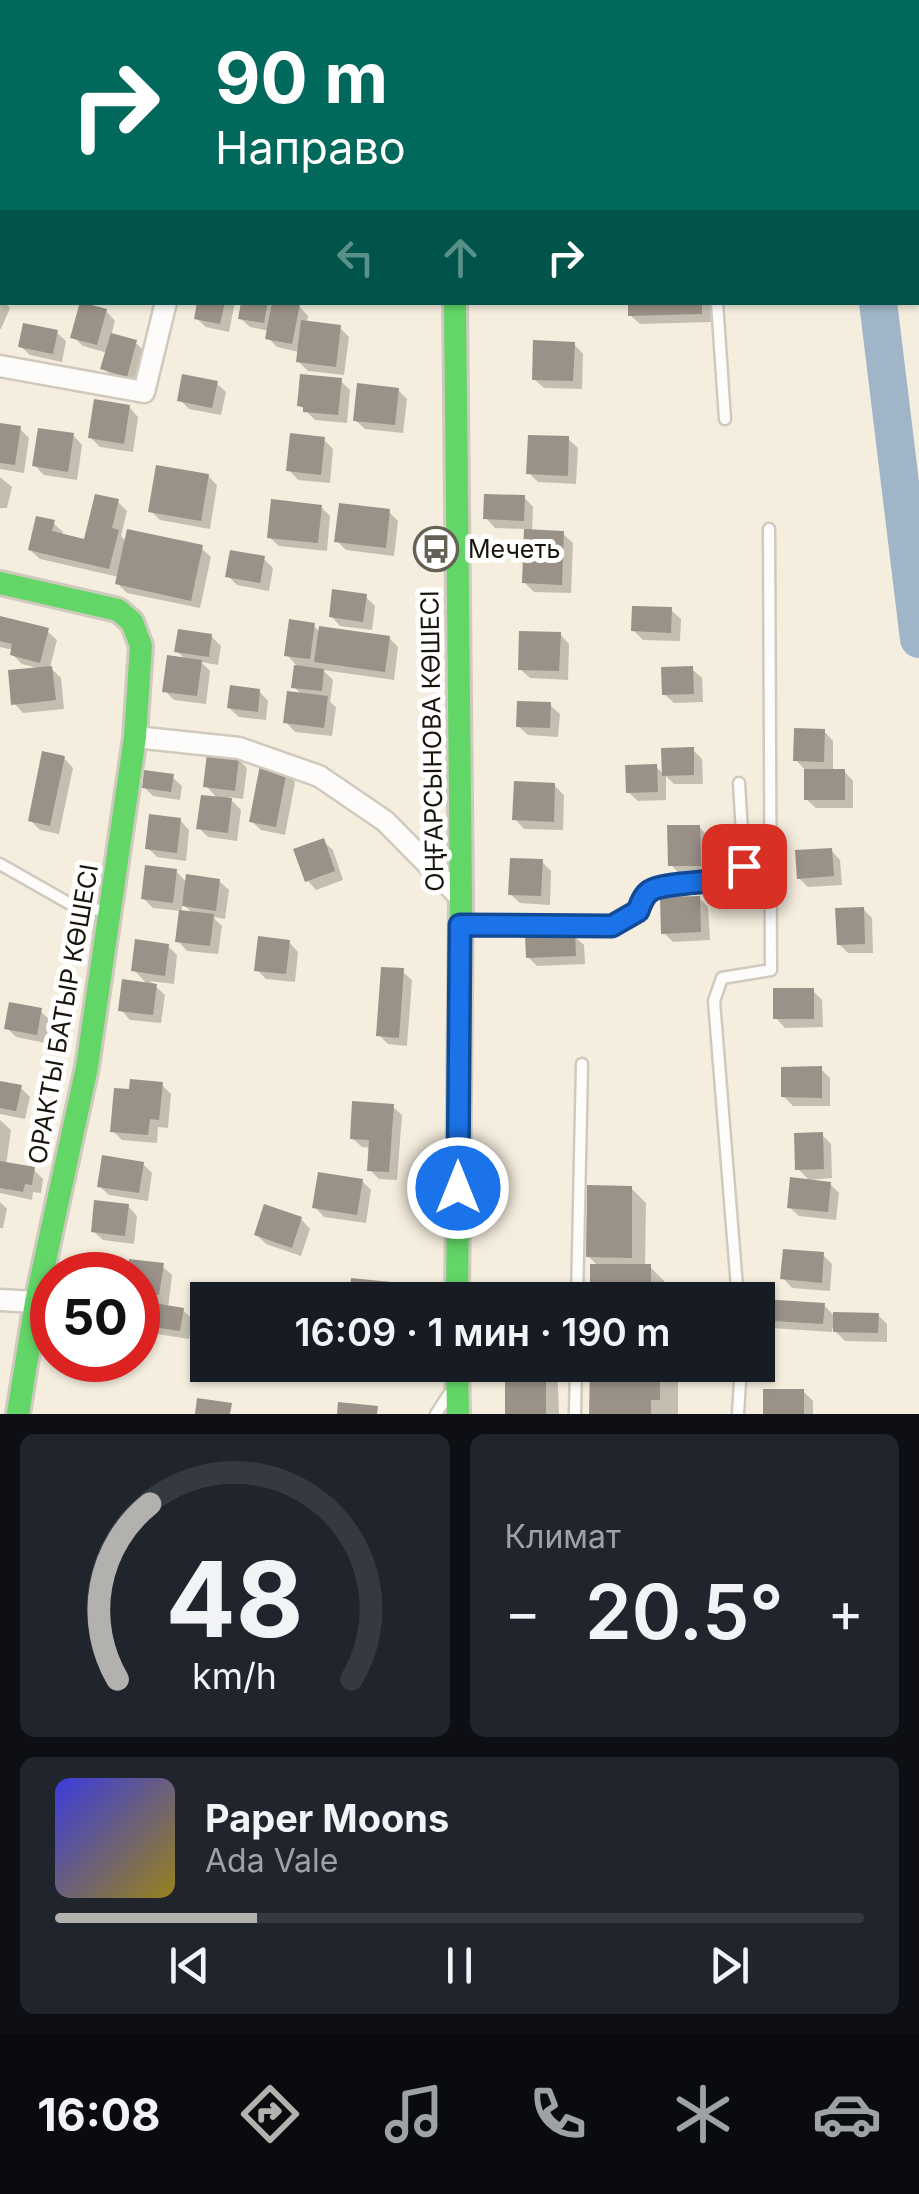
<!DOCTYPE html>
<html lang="ru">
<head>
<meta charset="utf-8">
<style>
	:root { --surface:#171b24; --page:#20242c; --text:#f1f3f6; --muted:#9ea1a6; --line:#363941; --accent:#b2b1ae }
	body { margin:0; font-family:Inter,sans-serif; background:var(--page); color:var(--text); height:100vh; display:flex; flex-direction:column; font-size:38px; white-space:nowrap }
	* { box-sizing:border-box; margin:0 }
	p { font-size:32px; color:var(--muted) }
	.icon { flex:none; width:55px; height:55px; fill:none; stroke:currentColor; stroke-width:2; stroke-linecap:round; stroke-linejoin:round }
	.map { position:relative; height:1414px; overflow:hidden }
	.panel { display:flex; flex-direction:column; gap:20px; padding:20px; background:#0d0f14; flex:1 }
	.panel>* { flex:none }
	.banner { position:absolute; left:0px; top:0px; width:920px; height:305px; box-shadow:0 2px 8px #0004; background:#00695c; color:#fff; overflow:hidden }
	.speed { position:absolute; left:30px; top:1252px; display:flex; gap:20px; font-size:50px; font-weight:700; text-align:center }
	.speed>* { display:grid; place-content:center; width:130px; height:130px; border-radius:50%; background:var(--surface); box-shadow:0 2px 8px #0004; line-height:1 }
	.speed .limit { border:15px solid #d22; background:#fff; color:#111 }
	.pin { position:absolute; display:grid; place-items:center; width:85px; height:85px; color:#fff; margin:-42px; border-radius:20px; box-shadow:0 5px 15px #0006 }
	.me { position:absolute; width:110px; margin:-55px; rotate:0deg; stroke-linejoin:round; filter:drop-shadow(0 0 8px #0008) }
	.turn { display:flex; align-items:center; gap:35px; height:210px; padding:0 50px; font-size:45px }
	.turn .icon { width:130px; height:130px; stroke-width:2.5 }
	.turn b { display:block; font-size:70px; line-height:85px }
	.lanes { display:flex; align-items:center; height:95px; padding:0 50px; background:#0003; justify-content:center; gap:50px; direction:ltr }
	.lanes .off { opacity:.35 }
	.big { font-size:75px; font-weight:600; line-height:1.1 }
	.panel .tile { flex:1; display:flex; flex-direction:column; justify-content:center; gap:15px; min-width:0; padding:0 35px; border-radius:15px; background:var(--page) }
	.panel .dial { align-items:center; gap:0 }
	.dial svg { height:260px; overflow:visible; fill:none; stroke:var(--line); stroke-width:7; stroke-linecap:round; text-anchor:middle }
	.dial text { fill:var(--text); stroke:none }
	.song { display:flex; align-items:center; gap:30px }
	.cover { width:120px; height:120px; border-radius:15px; background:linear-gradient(135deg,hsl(240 70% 55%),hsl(50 70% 35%)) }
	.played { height:10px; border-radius:5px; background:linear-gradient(90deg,var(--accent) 25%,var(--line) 25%) }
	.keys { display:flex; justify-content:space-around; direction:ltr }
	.heat { display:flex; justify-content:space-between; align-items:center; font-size:55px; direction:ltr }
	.panel .tiles { flex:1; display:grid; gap:20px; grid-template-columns:1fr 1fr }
	.tile:last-child { grid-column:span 2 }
	.trip { position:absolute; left:190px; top:1282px; width:585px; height:100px; border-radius:0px; background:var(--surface); box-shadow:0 2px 8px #0004; font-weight:600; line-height:100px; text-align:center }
	.dock { display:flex; height:160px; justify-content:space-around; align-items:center; background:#090b0e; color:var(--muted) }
	.dock .icon { width:70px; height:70px }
	.dock .on { color:var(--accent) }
	.dock b { font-size:45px; color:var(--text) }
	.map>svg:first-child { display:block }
	.shadow { fill:#0003 }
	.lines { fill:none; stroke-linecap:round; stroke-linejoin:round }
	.river { stroke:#a0b5c8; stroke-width:38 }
	.building { fill:#9a9189 }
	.lane-casing { stroke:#cfcabd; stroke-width:15 }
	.street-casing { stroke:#cfcabd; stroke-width:25 }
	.fast-casing { stroke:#cfcabd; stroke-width:28 }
	.lane { stroke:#fefcfa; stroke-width:10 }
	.street { stroke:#fefcfa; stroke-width:20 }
	.fast { stroke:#63d668; stroke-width:22 }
	.route-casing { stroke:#114b97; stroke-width:25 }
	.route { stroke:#1a73e8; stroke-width:18 }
	.labels { text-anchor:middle; stroke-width:10; stroke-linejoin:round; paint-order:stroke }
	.poi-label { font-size:25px; fill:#19150b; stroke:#fff; text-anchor:start }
	.street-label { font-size:25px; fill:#19150b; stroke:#fff }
</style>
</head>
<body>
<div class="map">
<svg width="919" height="1414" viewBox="0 0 919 1414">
	<rect width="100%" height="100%" fill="#f5eede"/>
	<g class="shadow">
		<polygon points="314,0 359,0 358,2 314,2"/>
		<polygon points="377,0 401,0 403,2 377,2"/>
		<polygon points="0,298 10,308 1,329 0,329"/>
		<polygon points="199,302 235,302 229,332 206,327 196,318"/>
		<polygon points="243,302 299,306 308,316 307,323 339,327 349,337 344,375 308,371 298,361 299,352 277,347 268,338 269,331 250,327 240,318"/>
		<polygon points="630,302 710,302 711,322 640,324 630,315"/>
		<polygon points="106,311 115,321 111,336 136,343 145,352 136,384 113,377 103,368 108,353 83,346 73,337"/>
		<polygon points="56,332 66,341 62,362 30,355 20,346"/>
		<polygon points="574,344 583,354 582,389 544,388 534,379"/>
		<polygon points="341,381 350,390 347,423 315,420 300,405"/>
		<polygon points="216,383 226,392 221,415 189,409 180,400"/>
		<polygon points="398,390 407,399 403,433 365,429 355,420"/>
		<polygon points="129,407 138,417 133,452 100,447 90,437"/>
		<polygon points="0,426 20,429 29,438 24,473 0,469"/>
		<polygon points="73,435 82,445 77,480 44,475 35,466"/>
		<polygon points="568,439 578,448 576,484 538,482 529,473"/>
		<polygon points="324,440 333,449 330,483 298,480 289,470"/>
		<polygon points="208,476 217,485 210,529 160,520 151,511"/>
		<polygon points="0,477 12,487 7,508 0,508"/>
		<polygon points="524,497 533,507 532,532 563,534 573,543 571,593 534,592 524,582 526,529 495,528 486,518"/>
		<polygon points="117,501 127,511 121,536 127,542 201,548 211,557 200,608 127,593 118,584 119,577 40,559 30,550 53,523 63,532 62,536 86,542"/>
		<polygon points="321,507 330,516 327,551 279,546 269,537"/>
		<polygon points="389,512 398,521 394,556 346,550 337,541"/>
		<polygon points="264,559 273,568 269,591 237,585 228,576"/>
		<polygon points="365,596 375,606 372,630 340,626 331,616"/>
		<polygon points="671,610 681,619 680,641 643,640 633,630"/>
		<polygon points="0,618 47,631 57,640 50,667 61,678 64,709 23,713 14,703 41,669 22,664 12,654 13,650 0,647"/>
		<polygon points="313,625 320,632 389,638 398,647 394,680 323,670 333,680 330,702 336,707 332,736 295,732 286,722 302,695 294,687 296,665 287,655"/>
		<polygon points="560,634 569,644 568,680 530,678 520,669"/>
		<polygon points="211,636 221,646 218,665 201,662 210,671 206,704 174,700 165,691 186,660 177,651"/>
		<polygon points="692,669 702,678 703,702 674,703 664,694"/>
		<polygon points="259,691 268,701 266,720 239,717 229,708"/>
		<polygon points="550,705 560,714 558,737 528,735 518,726"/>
		<polygon points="824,731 833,741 833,771 844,771 853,781 853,808 816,808 806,799 806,771 796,760"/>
		<polygon points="693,750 702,759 703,784 674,784 666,776 666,800 638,801 628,792 656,767 665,775"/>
		<polygon points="64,758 73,768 59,834 40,830 30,820"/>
		<polygon points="238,759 247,768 243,799 228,797 241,810 237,841 208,837 199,828 218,799 206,786"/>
		<polygon points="286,772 295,782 285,835 261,830 251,821"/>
		<polygon points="172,777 182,786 180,800 153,796 144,787"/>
		<polygon points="554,785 564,795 563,830 524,829 515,819"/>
		<polygon points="180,820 189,830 186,861 157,857 148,848"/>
		<polygon points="699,827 708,836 709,874 680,874 671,865"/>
		<polygon points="323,841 333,850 343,880 316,890 307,880"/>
		<polygon points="831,850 840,860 842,885 808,887 799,878"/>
		<polygon points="542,862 551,871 550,905 520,903 510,894"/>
		<polygon points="176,871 187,883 219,881 229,890 225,919 213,917 222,926 218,954 187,951 178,941 194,915 182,903 182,911 153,908 144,899"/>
		<polygon points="699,898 708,907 710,940 673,942 664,933"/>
		<polygon points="863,909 872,918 873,953 848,953 839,944"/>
		<polygon points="574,936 584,945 585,964 537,966 528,957"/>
		<polygon points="289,942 298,952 295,982 266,979 257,970"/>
		<polygon points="168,946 177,955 174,984 150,981 165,995 161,1023 130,1020 121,1010 148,985 134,970"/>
		<polygon points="402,971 412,980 407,1046 388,1044 379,1035"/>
		<polygon points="813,991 822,1000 823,1027 785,1028 776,1018"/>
		<polygon points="40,1011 50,1020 45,1043 16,1037 7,1028"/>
		<polygon points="821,1069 830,1078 830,1106 793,1106 783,1096"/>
		<polygon points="0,1083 20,1087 30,1097 25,1119 0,1114"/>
		<polygon points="162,1085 171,1094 168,1128 158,1127 157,1143 122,1140 113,1131"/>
		<polygon points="392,1106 402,1115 397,1180 379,1179 370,1170 371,1148 362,1147 352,1138"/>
		<polygon points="0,1120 11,1130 6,1165 34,1170 43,1179 41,1193 33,1192 32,1200 0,1193"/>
		<polygon points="822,1135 831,1144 832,1178 809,1180 798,1169"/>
		<polygon points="143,1164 152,1173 148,1201 109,1195 99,1186"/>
		<polygon points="362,1181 371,1190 366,1223 324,1217 315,1207"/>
		<polygon points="830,1184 839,1193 836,1220 799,1216 789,1207"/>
		<polygon points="631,1188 646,1203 645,1267 650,1267 669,1286 669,1300 592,1300 598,1266 588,1256"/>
		<polygon points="0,1202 7,1209 3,1228 0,1228"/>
		<polygon points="128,1206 137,1216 134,1244 103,1240 93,1231"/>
		<polygon points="301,1219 310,1229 301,1256 266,1244 256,1234"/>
		<polygon points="823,1255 832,1264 830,1291 792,1288 783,1278"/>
		<polygon points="162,1266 172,1275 168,1308 183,1310 192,1319 189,1339 151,1333 142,1324 145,1300 138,1300 138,1275 130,1275"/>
		<polygon points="390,1285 400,1294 399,1300 352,1300"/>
		<polygon points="824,1305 836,1318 878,1315 887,1324 887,1342 845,1341 832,1328 832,1332 771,1328 762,1319"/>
		<polygon points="507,1365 557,1365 559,1414 507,1414"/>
		<rect x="592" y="1365" width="86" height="49"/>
		<polygon points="803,1391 813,1401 813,1414 766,1414"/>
	</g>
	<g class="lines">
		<g class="river">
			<polyline points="764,0 764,2"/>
			<polyline points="878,302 919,639"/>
		</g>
	</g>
	<g class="building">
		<polygon points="80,302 107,309 97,345 70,338"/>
		<polygon points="197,302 225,302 220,324 194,319"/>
		<polygon points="241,302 268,302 264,323 238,319"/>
		<polygon points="272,302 300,304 292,344 265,339"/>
		<polygon points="628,302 702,302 702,314 628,316"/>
		<polygon points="301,320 341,325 336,367 296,362"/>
		<polygon points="23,323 58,330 53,354 18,347"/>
		<polygon points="111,333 137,340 127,377 100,369"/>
		<polygon points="533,340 575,342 573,381 532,380"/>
		<polygon points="182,374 218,381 212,408 177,401"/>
		<polygon points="300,374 342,378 338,415 303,412 303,407 297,406"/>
		<polygon points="357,383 399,388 395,425 353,421"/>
		<polygon points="94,399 130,405 124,444 88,438"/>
		<polygon points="0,423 21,426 15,465 0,463"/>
		<polygon points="38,428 74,433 68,472 32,466"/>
		<polygon points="290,433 325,437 321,475 286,471"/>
		<polygon points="528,435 569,436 568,476 526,474"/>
		<polygon points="156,465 209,474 201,521 148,512"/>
		<polygon points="95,494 119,499 112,528 119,530 109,569 28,550 36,516 55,520 52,531 84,539"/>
		<polygon points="484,494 525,495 524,521 483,519"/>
		<polygon points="271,499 322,505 318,543 267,538"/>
		<polygon points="339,503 390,509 386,548 334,542"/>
		<polygon points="127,529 203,545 191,601 115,584"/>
		<polygon points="524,529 564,531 562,585 522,583"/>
		<polygon points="230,550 265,556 260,583 225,577"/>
		<polygon points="332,589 367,594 363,622 329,617"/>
		<polygon points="632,606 672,607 671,633 631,631"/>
		<polygon points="0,616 49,628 40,663 10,655 12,644 0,641"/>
		<polygon points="289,619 315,623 310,659 284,656"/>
		<polygon points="319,626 390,636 385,672 314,662"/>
		<polygon points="178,629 212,634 209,657 174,652"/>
		<polygon points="519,631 561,632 559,671 518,670"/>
		<polygon points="167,655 202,660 197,696 162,692"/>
		<polygon points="294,665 324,669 322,691 291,688"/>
		<polygon points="52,666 56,700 11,705 8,670"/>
		<polygon points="693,666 694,694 662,695 661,667"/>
		<polygon points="230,685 260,689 258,712 227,708"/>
		<polygon points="287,691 328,696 324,728 283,723"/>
		<polygon points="517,701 551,702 550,728 516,727"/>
		<polygon points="794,728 825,729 824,762 793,761"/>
		<polygon points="694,747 694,775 662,776 661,748"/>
		<polygon points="42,751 65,756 50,826 28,821"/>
		<polygon points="207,753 239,757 235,791 203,787"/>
		<polygon points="657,764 658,792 626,793 625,765"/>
		<polygon points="260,765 287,770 276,827 249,822"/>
		<rect x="804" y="769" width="41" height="31"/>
		<polygon points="144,770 174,774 171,792 142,788"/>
		<polygon points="514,781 555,783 554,822 512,820"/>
		<polygon points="201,795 232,798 228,833 196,829"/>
		<polygon points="149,814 181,818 177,853 145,849"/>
		<polygon points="667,825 700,825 701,866 668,866"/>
		<polygon points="324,838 335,871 305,882 293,849"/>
		<polygon points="832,848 834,876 797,879 795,850"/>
		<polygon points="510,858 543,859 541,896 508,895"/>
		<polygon points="145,865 177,869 173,903 141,899"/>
		<polygon points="186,874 220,879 216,911 182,906"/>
		<polygon points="700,896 701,932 661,934 660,897"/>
		<polygon points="864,907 865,944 837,945 835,908"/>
		<polygon points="179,910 214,914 210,946 175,942"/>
		<polygon points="575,933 576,956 526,958 525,935"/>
		<polygon points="258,936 290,940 286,974 254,971"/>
		<polygon points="135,939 169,944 165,976 131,971"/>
		<polygon points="381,967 404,968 399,1038 376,1036"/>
		<polygon points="122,979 157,984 153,1015 118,1011"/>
		<rect x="773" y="988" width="41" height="31"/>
		<polygon points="9,1002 42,1008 37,1035 4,1029"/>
		<polygon points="822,1066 822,1098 781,1097 781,1067"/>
		<polygon points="130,1079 163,1082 159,1120 150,1119 148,1135 110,1132 114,1088 129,1089"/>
		<polygon points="0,1081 22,1085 16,1111 0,1108"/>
		<polygon points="352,1101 394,1104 389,1172 367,1171 369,1140 350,1139"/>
		<polygon points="823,1132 824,1169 795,1170 794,1133"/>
		<polygon points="102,1155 144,1162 139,1193 97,1187"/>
		<polygon points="0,1161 35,1167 32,1185 25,1184 23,1192 0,1188"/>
		<polygon points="318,1172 363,1179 357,1215 312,1208"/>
		<polygon points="790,1177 831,1182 828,1212 787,1208"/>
		<polygon points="587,1185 632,1186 632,1258 586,1257"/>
		<polygon points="94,1200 129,1204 125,1236 91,1232"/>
		<polygon points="264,1204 302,1217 292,1248 254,1235"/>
		<polygon points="783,1249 824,1252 822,1283 780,1279"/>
		<polygon points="129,1259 164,1263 159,1295 138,1293 138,1275 127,1275"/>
		<rect x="590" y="1264" width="61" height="36"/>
		<polygon points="351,1278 391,1282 389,1300 349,1300"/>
		<polygon points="761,1299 825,1303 823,1324 759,1320"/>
		<polygon points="142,1301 184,1308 180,1331 139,1325"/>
		<polygon points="833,1312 879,1313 878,1333 833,1332"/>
		<rect x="505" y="1365" width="41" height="49"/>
		<polygon points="590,1365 660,1365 660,1400 651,1400 651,1414 589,1414"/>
		<rect x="763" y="1389" width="41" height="25"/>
		<polygon points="197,1398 232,1403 230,1414 195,1414"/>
		<polygon points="338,1402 378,1406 377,1414 337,1414"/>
	</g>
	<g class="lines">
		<defs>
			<g id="lane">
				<polyline points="717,302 725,419"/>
				<polyline points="0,864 79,909 109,910"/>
				<polyline points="461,925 612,927 639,911 643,898 653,888 737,877 744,866 739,783"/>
				<polyline points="577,1300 582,1064"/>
				<polyline points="738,1300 714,1001 722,978 771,970 769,529"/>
				<polyline points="436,1414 449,1394"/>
				<polyline points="575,1414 576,1365"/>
				<polyline points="738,1414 741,1365"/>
			</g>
			<g id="street">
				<polyline points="0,366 144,392 166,302"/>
				<polyline points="135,737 239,748 319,776 385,821 461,898"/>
				<polyline points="0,1300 36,1302"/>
			</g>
			<g id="fast">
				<polyline points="452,0 453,2"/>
				<polyline points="455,302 461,898 457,1300"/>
				<polyline points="0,583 118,610 132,622 141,646 135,737 87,1067 36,1302 18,1414"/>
				<polyline points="457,1365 458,1414"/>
			</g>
		</defs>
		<use href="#lane" class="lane-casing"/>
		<use href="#street" class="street-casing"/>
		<use href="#fast" class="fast-casing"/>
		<use href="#lane" class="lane"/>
		<use href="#street" class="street"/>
		<use href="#fast" class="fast"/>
	</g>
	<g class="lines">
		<defs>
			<path id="route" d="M458 1188 460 925 612 926 638 911C641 903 643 896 650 891 663 882 717 883 737 877L744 866"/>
		</defs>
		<use href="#route" class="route-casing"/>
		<use href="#route" class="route"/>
	</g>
	<defs>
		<symbol id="bus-ring" viewBox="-11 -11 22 22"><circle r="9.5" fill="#fff" stroke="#666155" stroke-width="1.5"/><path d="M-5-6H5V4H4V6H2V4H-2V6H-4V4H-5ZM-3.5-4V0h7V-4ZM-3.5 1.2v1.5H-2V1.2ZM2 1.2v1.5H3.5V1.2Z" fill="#666155"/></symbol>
	</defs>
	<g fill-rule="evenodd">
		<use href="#bus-ring" x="411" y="524" width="50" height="50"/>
	</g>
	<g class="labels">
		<g class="poi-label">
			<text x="468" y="558">Мечеть</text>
		</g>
		<g class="street-label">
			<text transform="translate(432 741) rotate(-91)" y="9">ОҢҒАРСЫНОВА КӨШЕСІ</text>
			<text transform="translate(63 1014) rotate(-80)" y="9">ОРАКТЫ БАТЫР КӨШЕСІ</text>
		</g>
	</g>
</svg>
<div class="speed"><div class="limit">50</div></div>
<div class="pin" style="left:744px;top:866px;background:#d93025"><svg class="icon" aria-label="arrive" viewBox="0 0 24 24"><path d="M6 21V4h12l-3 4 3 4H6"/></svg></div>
<svg class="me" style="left:458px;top:1188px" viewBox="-20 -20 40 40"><circle r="17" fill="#1a73e8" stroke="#fff" stroke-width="3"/><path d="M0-11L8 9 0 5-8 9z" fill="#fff"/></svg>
<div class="trip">16:09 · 1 мин · 190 m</div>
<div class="banner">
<div class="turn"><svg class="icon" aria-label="right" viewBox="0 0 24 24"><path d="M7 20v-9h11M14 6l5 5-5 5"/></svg><div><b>90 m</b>Направо</div></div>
<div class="lanes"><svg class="icon off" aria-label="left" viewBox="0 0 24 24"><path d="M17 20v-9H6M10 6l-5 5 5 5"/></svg><svg class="icon off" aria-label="ahead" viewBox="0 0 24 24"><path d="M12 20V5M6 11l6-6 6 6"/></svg><svg class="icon" aria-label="right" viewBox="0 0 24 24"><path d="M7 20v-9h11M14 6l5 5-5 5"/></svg></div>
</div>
</div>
<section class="panel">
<div class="tiles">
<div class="tile dial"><svg viewBox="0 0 100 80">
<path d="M14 69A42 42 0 1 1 86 69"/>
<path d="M14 69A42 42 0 0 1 24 15" stroke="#b2b1ae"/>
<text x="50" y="56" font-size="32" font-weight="700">48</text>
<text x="50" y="72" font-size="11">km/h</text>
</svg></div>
<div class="tile"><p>Климат</p>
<div class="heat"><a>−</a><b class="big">20.5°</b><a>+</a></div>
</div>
<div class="tile">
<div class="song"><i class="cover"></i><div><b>Paper Moons</b><p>Ada Vale</p></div></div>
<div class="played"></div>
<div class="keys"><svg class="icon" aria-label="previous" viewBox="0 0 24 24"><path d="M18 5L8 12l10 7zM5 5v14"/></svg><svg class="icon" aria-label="pause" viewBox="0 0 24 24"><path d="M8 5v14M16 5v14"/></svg><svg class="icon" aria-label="next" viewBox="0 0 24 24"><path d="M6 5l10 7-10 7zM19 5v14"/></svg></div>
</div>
</div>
</section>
<nav class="dock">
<b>16:08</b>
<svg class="icon on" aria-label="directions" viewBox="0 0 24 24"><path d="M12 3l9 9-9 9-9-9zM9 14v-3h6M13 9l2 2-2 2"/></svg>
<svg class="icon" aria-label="music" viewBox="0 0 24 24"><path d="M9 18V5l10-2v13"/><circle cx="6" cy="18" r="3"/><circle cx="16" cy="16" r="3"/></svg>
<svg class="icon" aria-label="phone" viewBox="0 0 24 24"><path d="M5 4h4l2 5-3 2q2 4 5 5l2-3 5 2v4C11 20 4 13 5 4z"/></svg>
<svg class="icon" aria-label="climate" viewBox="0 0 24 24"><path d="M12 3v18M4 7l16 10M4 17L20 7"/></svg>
<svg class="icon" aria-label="car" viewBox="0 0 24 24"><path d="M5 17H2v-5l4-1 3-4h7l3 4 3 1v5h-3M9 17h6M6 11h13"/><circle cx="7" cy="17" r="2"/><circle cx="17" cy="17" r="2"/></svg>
</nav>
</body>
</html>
